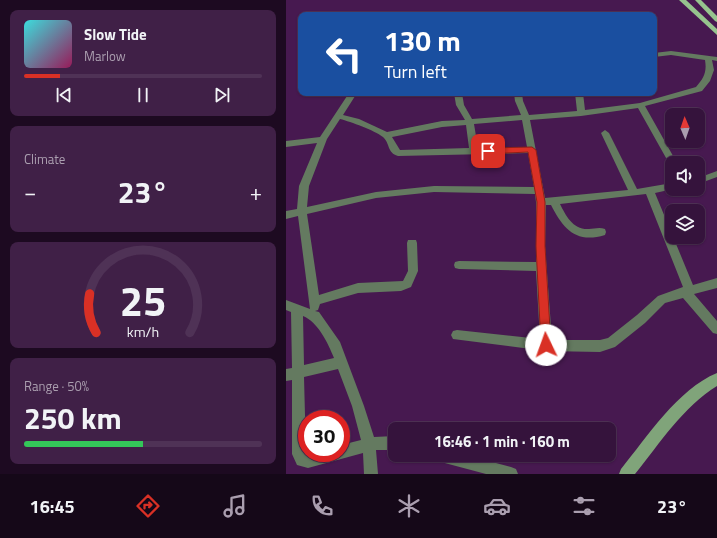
<!DOCTYPE html>
<html lang="en">
<head>
<meta charset="utf-8">
<style>
	:root { --surface:#35133c; --page:#402047; --text:#f1f3f6; --muted:#aa9eaf; --line:#4f3256; --accent:#d93025 }
	body { margin:0; font-family:"Titillium Web",sans-serif; background:var(--page); color:var(--text); height:100vh; display:flex; flex-direction:column; font-size:15px; white-space:nowrap }
	* { box-sizing:border-box; margin:0 }
	p { font-size:13px; color:var(--muted) }
	.icon { flex:none; width:22px; height:22px; fill:none; stroke:currentColor; stroke-width:2; stroke-linecap:round; stroke-linejoin:round }
	.map { position:relative; flex:1; overflow:hidden }
	.drawer { display:flex; flex-direction:column; gap:10px; padding:10px; background:#1d0a21; width:286px }
	.drawer>* { flex:none }
	.top-card { position:absolute; left:12px; top:12px; width:359px; height:84px; border-radius:8px; box-shadow:0 1px 3px #0004,0 0 0 1px var(--line); background:#1a4fa0; color:#fff; overflow:hidden }
	.needle { width:26px; rotate:358deg }
	.tools { position:absolute; left:379px; top:108px; display:grid; gap:8px }
	.tools a { display:grid; place-items:center; width:40px; height:40px; border-radius:8px; background:var(--surface); box-shadow:0 1px 3px #0004,0 0 0 1px var(--line); font-size:20px }
	.speed { position:absolute; left:12px; top:410px; display:flex; gap:8px; font-size:20px; font-weight:700; text-align:center }
	.speed>* { display:grid; place-content:center; width:52px; height:52px; border-radius:50%; background:var(--surface); box-shadow:0 1px 3px #0004,0 0 0 1px var(--line); line-height:1 }
	.speed .limit { border:6px solid #d22; background:#fff; color:#111 }
	.pin { position:absolute; display:grid; place-items:center; width:34px; height:34px; color:#fff; margin:-17px; border-radius:8px; box-shadow:0 2px 6px #0006 }
	.me { position:absolute; width:44px; margin:-22px; rotate:357deg; stroke-linejoin:round; filter:drop-shadow(0 0 3px #0008) }
	.turn { display:flex; align-items:center; gap:14px; height:84px; padding:0 20px; font-size:18px }
	.turn .icon { width:52px; height:52px; stroke-width:2.5 }
	.turn b { display:block; font-size:28px; line-height:34px }
	.big { font-size:30px; font-weight:700; line-height:1.1 }
	.drawer .card { flex:1; display:flex; flex-direction:column; justify-content:center; gap:6px; min-width:0; padding:0 14px; border-radius:8px; background:var(--page) }
	.drawer .dial { align-items:center; gap:0 }
	.dial svg { height:104px; overflow:visible; fill:none; stroke:var(--line); stroke-width:7; stroke-linecap:round; text-anchor:middle }
	.dial text { fill:var(--text); stroke:none }
	.song { display:flex; align-items:center; gap:12px }
	.cover { width:48px; height:48px; border-radius:6px; background:linear-gradient(135deg,hsl(180 70% 55%),hsl(330 70% 35%)) }
	.played { height:4px; border-radius:2px; background:linear-gradient(90deg,var(--accent) 15%,var(--line) 15%) }
	.keys { display:flex; justify-content:space-around; direction:ltr }
	.heat { display:flex; justify-content:space-between; align-items:center; font-size:22px; direction:ltr }
	.charge { height:6px; border-radius:3px; background:linear-gradient(90deg,#34c759 50%,var(--line) 0) }
	.trip { position:absolute; left:102px; top:422px; width:228px; height:40px; border-radius:8px; background:var(--surface); box-shadow:0 1px 3px #0004,0 0 0 1px var(--line); font-weight:700; line-height:40px; text-align:center }
	.tab-bar { display:flex; height:64px; justify-content:space-around; align-items:center; background:#150818; color:var(--muted) }
	.tab-bar .icon { width:28px; height:28px }
	.tab-bar .selected { color:var(--accent) }
	.tab-bar b { font-size:18px; color:var(--text) }
	main { display:flex; flex:1; min-height:0 }
	.map>svg:first-child { display:block }
	.lines { fill:none; stroke-linecap:round; stroke-linejoin:round }
	.street { fill:#647a60; fill-rule:evenodd }
	.secondary { fill:#80a47a; fill-rule:evenodd }
	.primary { fill:#96c48e; fill-rule:evenodd }
	.route { fill:#d93025; stroke:#8d1f18 }
</style>
</head>
<body>
<main>
<section class="drawer">
<div class="card">
<div class="song"><i class="cover"></i><div><b>Slow Tide</b><p>Marlow</p></div></div>
<div class="played"></div>
<div class="keys"><svg class="icon" aria-label="previous" viewBox="0 0 24 24"><path d="M18 5L8 12l10 7zM5 5v14"/></svg><svg class="icon" aria-label="pause" viewBox="0 0 24 24"><path d="M8 5v14M16 5v14"/></svg><svg class="icon" aria-label="next" viewBox="0 0 24 24"><path d="M6 5l10 7-10 7zM19 5v14"/></svg></div>
</div>
<div class="card"><p>Climate</p>
<div class="heat"><a>−</a><b class="big">23°</b><a>+</a></div>
</div>
<div class="card dial"><svg viewBox="0 0 100 80">
<path d="M14 69A42 42 0 1 1 86 69"/>
<path d="M14 69A42 42 0 0 1 9 39" stroke="#d93025"/>
<text x="50" y="56" font-size="32" font-weight="700">25</text>
<text x="50" y="72" font-size="11">km/h</text>
</svg></div>
<div class="card"><p>Range · 50%</p><b class="big">250 km</b><div class="charge"></div></div>
</section>
<div class="map">
<svg width="431" height="474" viewBox="0 0 431 474">
	<rect width="100%" height="100%" fill="#471950"/>
	<g class="lines">
		<g class="street">
			<path d="M385 51 431 57V61L426 60 428 70 424 81 416 91 359 106 391 163H386V166L384 165 352 108 295 116 244 120 259 198 342 190 315 133 319 130 323 133 351 189 386 183 387 189 369 193 407 285 431 278V288L408 294 431 321V334L427 333 397 298 379 303 359 323 329 347 314 352 260 351 167 339 165 335 167 331 171 330 254 339 250 271 173 269 169 268 168 265 169 262 173 261 250 262V202L249 194 148 192 90 198 21 214 33 295 72 283 117 281 122 271 121 243 122 240H130L131 243 132 271 125 287 115 291 72 293 34 304 32 310 29 311 33 312 54 342 78 406 88 437 109 436V450H90L92 474H78L77 453 22 468 11 465 6 454V380L0 381V369L6 368 5 312 0 310V300L24 309 12 216 0 219V211L11 209 13 186 31 143 0 147V141L34 137 63 93H71L57 115 73 119 101 132 156 121 179 120 170 105 168 93H176L178 105 186 119 235 115 229 101 228 93H236L237 101 243 115 291 111 289 93H297L299 110 354 103 410 87C418 78 421 72 419 60L385 55 368 57V53ZM54 119C65 122 88 130 97 137 104 143 101 153 112 156L242 153 248 187 148 186 90 192 21 207 23 186 41 139ZM236 120 241 147 192 148 188 124ZM180 125 183 148 114 150 106 137 156 127ZM360 194 397 287 372 296 351 315 322 338 314 340H266L259 246 260 205H265C277 228 289 244 319 235L320 232 319 229C313 227 308 229 303 229 287 230 280 216 274 204ZM17 316C32 322 42 343 48 358L18 365ZM52 369 66 406 75 440 55 445V453L20 454 18 377Z"/>
			<polygon points="431,171 431,177 412,184 412,178"/>
			<polygon points="148,455 180,455 225,467 230,469 232,474 200,474 155,462 150,460"/>
		</g>
		<path class="secondary" d="M431 373V386C397 407 374 443 349 474H333L335 469C361 437 392 389 431 373Z"/>
		<g class="primary">
			<polygon points="393,0 400,0 431,29 431,35"/>
			<polygon points="409,0 415,0 431,16 431,22 429,21"/>
		</g>
	</g>
	<polygon class="route" points="246,147 250,150 259,202 259,246 265,345 264,349 260,350 256,349 255,345 250,246 251,202 242,152 202,154 198,151 202,148"/>
</svg>
<div class="tools">
<a><svg class="needle" viewBox="-14 -14 28 28"><path d="M0-13l5 13h-10z" fill="#e53935"/><path d="M0 13l5-13h-10z" fill="#aa9eaf"/></svg></a>
<a><svg class="icon" aria-label="sound" viewBox="0 0 24 24"><path d="M4 9h4l5-4v14l-5-4H4zM17 9q2 3 0 6"/></svg></a>
<a><svg class="icon" aria-label="layers" viewBox="0 0 24 24"><path d="M12 4l9 5-9 5-9-5zM3 14l9 5 9-5"/></svg></a>
</div>
<div class="speed"><div class="limit">30</div></div>
<div class="pin" style="left:202px;top:151px;background:#d93025"><svg class="icon" aria-label="arrive" viewBox="0 0 24 24"><path d="M6 21V4h12l-3 4 3 4H6"/></svg></div>
<svg class="me" style="left:260px;top:345px" viewBox="-20 -20 40 40"><circle r="19" fill="#fff"/><path d="M0-13L10 11 0 6-10 11z" fill="#d93025"/></svg>
<div class="trip">16:46 · 1 min · 160 m</div>
<div class="top-card">
<div class="turn"><svg class="icon" aria-label="left" viewBox="0 0 24 24"><path d="M17 20v-9H6M10 6l-5 5 5 5"/></svg><div><b>130 m</b>Turn left</div></div>
</div>
</div>
</main>
<nav class="tab-bar">
<b>16:45</b>
<svg class="icon selected" aria-label="directions" viewBox="0 0 24 24"><path d="M12 3l9 9-9 9-9-9zM9 14v-3h6M13 9l2 2-2 2"/></svg>
<svg class="icon" aria-label="music" viewBox="0 0 24 24"><path d="M9 18V5l10-2v13"/><circle cx="6" cy="18" r="3"/><circle cx="16" cy="16" r="3"/></svg>
<svg class="icon" aria-label="phone" viewBox="0 0 24 24"><path d="M5 4h4l2 5-3 2q2 4 5 5l2-3 5 2v4C11 20 4 13 5 4z"/></svg>
<svg class="icon" aria-label="climate" viewBox="0 0 24 24"><path d="M12 3v18M4 7l16 10M4 17L20 7"/></svg>
<svg class="icon" aria-label="car" viewBox="0 0 24 24"><path d="M5 17H2v-5l4-1 3-4h7l3 4 3 1v5h-3M9 17h6M6 11h13"/><circle cx="7" cy="17" r="2"/><circle cx="17" cy="17" r="2"/></svg>
<svg class="icon" aria-label="filters" viewBox="0 0 24 24"><path d="M4 7h16M4 17h16"/><circle cx="9" cy="7" r="2"/><circle cx="15" cy="17" r="2"/></svg>
<b>23°</b>
</nav>
</body>
</html>
